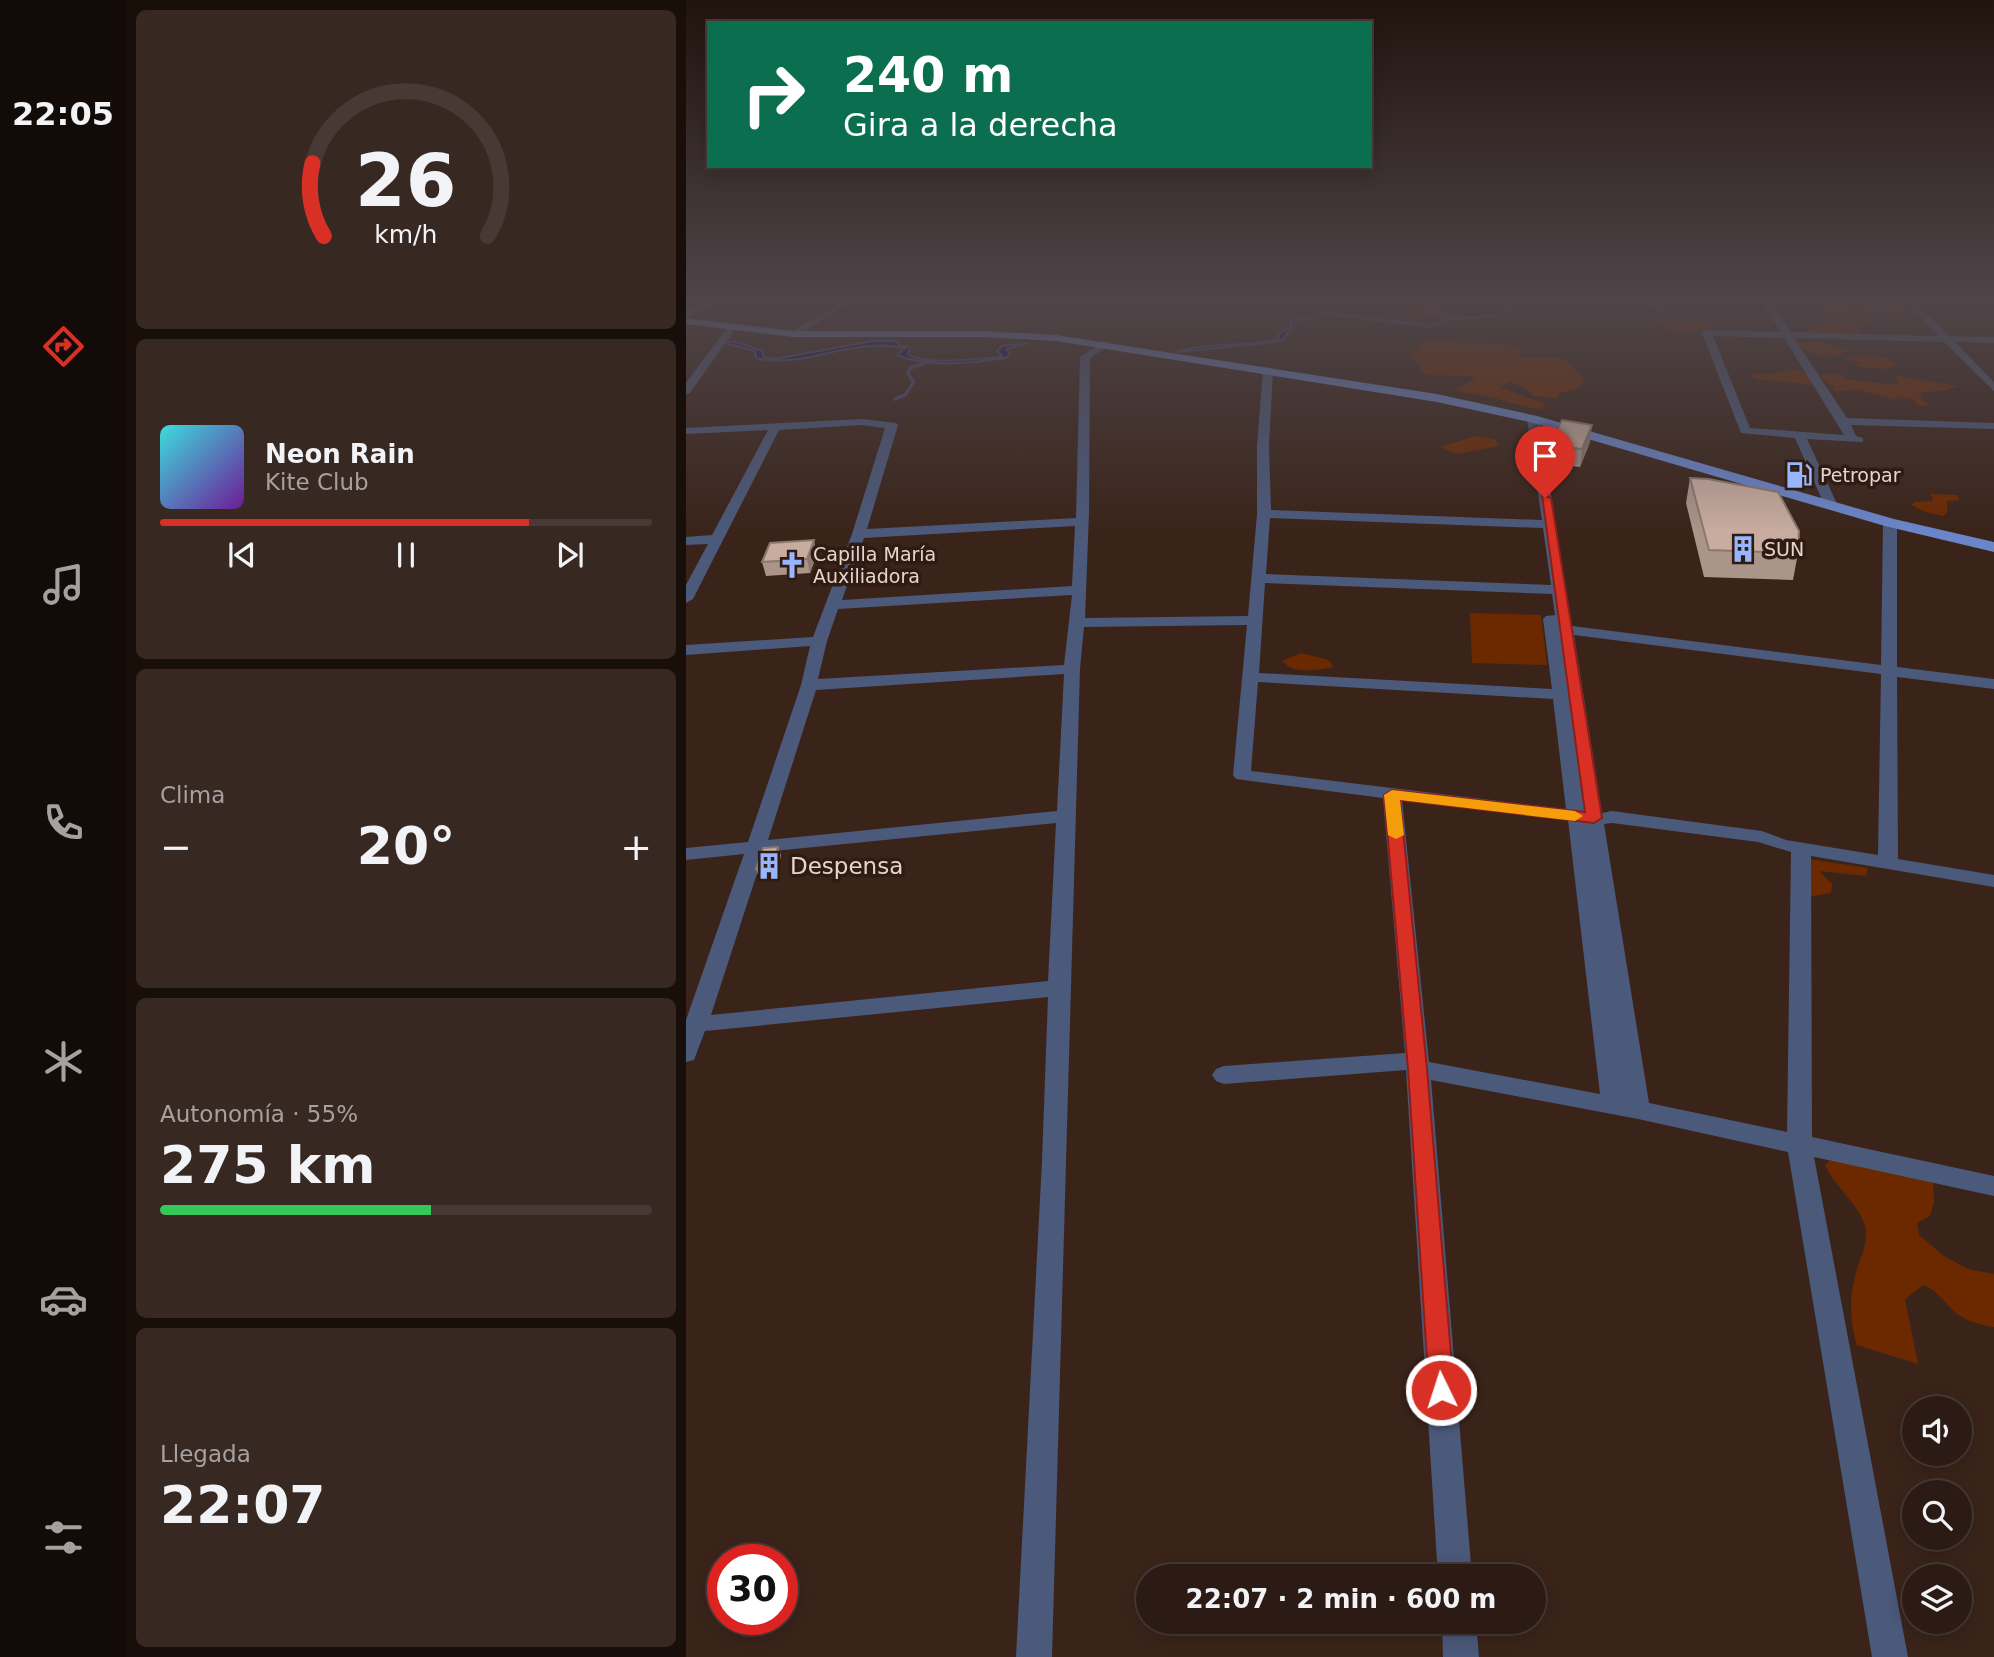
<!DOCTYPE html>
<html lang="es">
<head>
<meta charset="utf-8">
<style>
	:root { --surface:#2c1b14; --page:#382822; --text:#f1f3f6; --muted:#a6a1a0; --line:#483934; --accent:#d93025 }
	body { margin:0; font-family:"DejaVu Sans",sans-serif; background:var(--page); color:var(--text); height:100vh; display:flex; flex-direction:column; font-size:26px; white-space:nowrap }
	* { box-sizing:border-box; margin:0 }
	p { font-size:23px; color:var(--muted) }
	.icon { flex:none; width:38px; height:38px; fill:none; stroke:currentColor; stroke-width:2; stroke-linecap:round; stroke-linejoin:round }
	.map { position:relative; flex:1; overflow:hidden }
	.sheet { display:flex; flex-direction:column; gap:10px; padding:10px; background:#180f0b; width:560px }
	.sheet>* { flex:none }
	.top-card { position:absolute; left:21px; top:21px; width:665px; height:147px; border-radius:0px; box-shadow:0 4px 18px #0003,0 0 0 2px var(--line); background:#0b6e4f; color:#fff; overflow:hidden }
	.fabs { position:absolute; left:1216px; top:1396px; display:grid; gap:14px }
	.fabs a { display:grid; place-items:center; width:70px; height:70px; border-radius:50%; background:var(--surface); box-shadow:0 4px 18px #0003,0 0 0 2px var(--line); font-size:35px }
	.speed { position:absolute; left:21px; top:1544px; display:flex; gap:14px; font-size:35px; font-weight:700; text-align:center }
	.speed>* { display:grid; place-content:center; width:91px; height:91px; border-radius:50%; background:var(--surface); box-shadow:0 4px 18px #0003,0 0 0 2px var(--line); line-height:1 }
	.speed .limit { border:10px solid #d22; background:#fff; color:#111 }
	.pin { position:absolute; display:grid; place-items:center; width:60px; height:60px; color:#fff; margin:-72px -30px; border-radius:50% 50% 50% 0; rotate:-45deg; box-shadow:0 0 7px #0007 }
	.pin .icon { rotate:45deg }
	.me { position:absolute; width:77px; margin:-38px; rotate:356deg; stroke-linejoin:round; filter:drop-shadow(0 0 5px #0008) }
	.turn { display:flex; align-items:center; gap:24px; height:147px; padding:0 21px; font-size:32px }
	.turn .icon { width:91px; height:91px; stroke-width:2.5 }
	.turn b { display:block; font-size:49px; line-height:60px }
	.big { font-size:52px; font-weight:600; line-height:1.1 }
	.sheet .tile { flex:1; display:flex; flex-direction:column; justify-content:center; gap:10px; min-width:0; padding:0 24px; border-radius:10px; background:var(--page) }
	.sheet .dial { align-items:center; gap:0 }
	.dial svg { height:182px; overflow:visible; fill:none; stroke:var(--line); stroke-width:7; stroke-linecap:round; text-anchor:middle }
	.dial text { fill:var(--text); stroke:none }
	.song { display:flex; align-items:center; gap:21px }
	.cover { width:84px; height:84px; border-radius:10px; background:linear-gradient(135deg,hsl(180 70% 55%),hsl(280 70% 35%)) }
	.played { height:7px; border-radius:4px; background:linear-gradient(90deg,var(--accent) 75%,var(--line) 75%) }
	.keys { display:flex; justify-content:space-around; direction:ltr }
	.heat { display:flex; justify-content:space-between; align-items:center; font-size:38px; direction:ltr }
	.charge { height:10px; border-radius:5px; background:linear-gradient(90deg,#34c759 55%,var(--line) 0) }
	.trip { position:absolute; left:450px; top:1564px; width:410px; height:70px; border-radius:35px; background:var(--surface); box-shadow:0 4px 18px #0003,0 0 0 2px var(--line); font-weight:600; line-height:70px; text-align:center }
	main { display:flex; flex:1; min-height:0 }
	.dock { display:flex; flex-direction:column; width:126px; justify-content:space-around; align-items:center; background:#120b08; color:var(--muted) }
	.dock .icon { width:49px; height:49px }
	.dock .selected { color:var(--accent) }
	.dock b { font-size:32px; color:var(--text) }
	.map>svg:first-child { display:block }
	.green { fill:#6c2900 }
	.water { fill:#030c53; stroke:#464878; stroke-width:2 }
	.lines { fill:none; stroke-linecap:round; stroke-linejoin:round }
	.stream { stroke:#464878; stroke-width:3.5 }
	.street { fill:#4b597a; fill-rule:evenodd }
	.primary { fill:#6a86c9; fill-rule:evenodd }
	.wall { fill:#ab9489 }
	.shaded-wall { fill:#8b786f }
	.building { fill:#c7ac9f; stroke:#8b786f; stroke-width:2 }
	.route { fill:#d93025; stroke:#8d1f18; stroke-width:2 }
	.slow { fill:#f59e0b }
	.labels { text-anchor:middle; stroke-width:7; stroke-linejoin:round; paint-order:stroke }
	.far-poi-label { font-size:19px; fill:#e4d5cf; stroke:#2f1b11; text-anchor:start }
	.poi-label { font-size:23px; fill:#e4d5cf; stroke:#2f1b11; text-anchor:start }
</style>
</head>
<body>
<main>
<nav class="dock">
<b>22:05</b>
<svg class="icon selected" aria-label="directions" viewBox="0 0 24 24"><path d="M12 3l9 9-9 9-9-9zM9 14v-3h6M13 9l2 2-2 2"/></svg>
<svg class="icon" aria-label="music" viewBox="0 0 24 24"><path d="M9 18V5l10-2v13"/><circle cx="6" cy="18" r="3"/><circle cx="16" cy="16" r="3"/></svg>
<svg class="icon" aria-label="phone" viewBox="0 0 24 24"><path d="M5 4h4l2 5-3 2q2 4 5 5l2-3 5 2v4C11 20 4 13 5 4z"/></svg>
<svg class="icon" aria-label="climate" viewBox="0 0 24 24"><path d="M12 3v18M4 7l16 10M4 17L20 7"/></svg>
<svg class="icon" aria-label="car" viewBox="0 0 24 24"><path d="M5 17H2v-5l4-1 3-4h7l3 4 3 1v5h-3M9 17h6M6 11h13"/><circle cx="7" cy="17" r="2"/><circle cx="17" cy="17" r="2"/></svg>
<svg class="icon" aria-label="filters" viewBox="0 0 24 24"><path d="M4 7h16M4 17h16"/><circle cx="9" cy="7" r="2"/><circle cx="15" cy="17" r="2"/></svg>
</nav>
<section class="sheet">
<div class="tile dial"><svg viewBox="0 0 100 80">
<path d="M14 69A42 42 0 1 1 86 69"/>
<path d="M14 69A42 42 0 0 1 9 37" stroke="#d93025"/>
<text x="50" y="56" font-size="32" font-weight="700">26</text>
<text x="50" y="72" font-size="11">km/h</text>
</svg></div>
<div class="tile">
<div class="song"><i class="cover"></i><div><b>Neon Rain</b><p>Kite Club</p></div></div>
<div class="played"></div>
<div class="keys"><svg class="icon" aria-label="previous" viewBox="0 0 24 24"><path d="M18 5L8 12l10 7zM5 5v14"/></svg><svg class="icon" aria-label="pause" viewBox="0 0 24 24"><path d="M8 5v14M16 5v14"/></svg><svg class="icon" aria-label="next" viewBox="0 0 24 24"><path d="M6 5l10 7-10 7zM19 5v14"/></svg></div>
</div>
<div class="tile"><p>Clima</p>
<div class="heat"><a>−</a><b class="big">20°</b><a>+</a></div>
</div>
<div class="tile"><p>Autonomía · 55%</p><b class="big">275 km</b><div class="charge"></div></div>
<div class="tile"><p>Llegada</p><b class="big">22:07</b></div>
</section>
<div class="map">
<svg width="1308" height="1657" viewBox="0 0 1308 1657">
	<rect width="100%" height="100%" fill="#3a241a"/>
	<g class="green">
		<polygon points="1128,300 1212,303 1222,309 1223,316 1201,316 1162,306 1172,313 1187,314 1184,316 1190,322 1173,323 1174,331 1171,334 1117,333 1139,323 1143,316 1137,305"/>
		<path d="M745 304 773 307 784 311C756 324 748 318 719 317L715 312 717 309Z"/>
		<polygon points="975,318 1006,318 1028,324 1025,331 979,331 983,327 972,324"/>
		<path d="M746 341 830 345 836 352 833 357H871L880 360 899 379 893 388 871 394 873 398 848 396 839 388 823 381 815 388 860 404 856 409C837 408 821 401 802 396 791 394 781 394 770 390L789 379 785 376 742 375 735 372 733 363 723 357 737 343Z"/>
		<path d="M1131 341 1161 349 1164 350C1145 361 1126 360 1110 342Z"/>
		<path d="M1156 357C1172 357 1199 352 1210 365L1200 369 1172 367 1169 366 1173 363Z"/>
		<path d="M1106 369 1120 372 1129 385 1070 379 1064 375C1077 373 1096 375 1106 369Z"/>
		<polygon points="1146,373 1159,376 1158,379 1209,385 1212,384 1210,376 1272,386 1260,390 1235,393 1236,400 1245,406 1232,405 1228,400 1213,396 1209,396 1214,399 1207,399 1169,389 1150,392 1145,389 1148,386 1140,383 1135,376"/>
		<polygon points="790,436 810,440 813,446 770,454 754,447"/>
		<polygon points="1243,494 1272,495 1273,500 1261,501 1261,512 1258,516 1239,512 1225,505 1229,502 1246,501 1247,497"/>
		<polygon points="784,613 855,615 861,665 786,663"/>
		<path d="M615 653 642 660 648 667C631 670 609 675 596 661Z"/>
		<polygon points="1123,859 1182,868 1180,876 1133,871 1146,884 1145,893 1122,897"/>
		<path d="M1145 1159 1247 1180 1248 1202 1244 1216 1231 1223 1233 1235 1258 1256 1282 1269 1308 1274V1327C1296 1326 1281 1321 1271 1314 1258 1303 1253 1291 1237 1285L1219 1299 1232 1364 1171 1345C1164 1323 1163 1300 1169 1276 1173 1260 1185 1240 1178 1223 1170 1201 1149 1187 1139 1165Z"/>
	</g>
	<g class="water">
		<path d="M817 300 826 301 828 305 815 315 818 317 764 319 758 323 745 327 658 316H632L612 321 596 340 590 342 489 352C523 342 556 347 590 340L593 338 592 334 605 327V321L629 314 644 313 747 325 753 324 758 318 808 316 824 306V303Z"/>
		<path d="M187 341H211L213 345 224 347 222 354C237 366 296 358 317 357L311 351 316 346 342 343 321 349 324 354 320 358C286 363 243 368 211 355L219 348C167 336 117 370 70 358L69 351 39 343 51 342 76 351 78 357 89 359Z"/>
	</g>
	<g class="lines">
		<g class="stream">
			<polyline points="955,300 988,318"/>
			<polyline points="743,313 763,318"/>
			<polyline points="209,399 219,395 228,382 222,374 224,368 247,360"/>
		</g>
		<g class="street">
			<polygon points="29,300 42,300 0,317 0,311"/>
			<polygon points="158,300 169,300 110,336 102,334"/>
			<path d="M1074 300H1083L1105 332 1252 336 1218 300H1228L1263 336 1308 337V343L1269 342 1308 382V391L1258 342 1108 338 1161 418 1308 423V429L1165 425 1170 436 1177 438V442L1121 439 1152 506 1150 509H1140L1109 438 1055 433 1016 333 1021 330 1095 332ZM1027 336 1098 338 1158 435 1064 428Z"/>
			<polygon points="42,326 50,328 4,393 0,394 0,383"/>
			<path d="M418 341 422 342V346L404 358 403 513 399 618 562 616 571 514V446L577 370 582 367 587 370 583 446 585 510 856 520 841 419 847 416 853 419 886 626 1195 665 1197 523 1204 519 1211 523V667L1308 679V689L1211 677 1212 859 1308 875V887L1125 856 1126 1137 1308 1176V1196L1128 1157 1222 1657H1186L1102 1152 952 1119 745 1080 786 1577H752L720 1070 538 1084 530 1081 526 1075 530 1069 538 1066 719 1053 697 798 550 779 547 775 561 625 398 627 394 669 366 1657H330L356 1161 362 997 19 1031 8 1060 0 1062V1020L58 854 0 860V848L62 842 115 685 124 646 0 655V645L127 637 166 534 199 428 176 425 93 430 7 599 0 603V585L22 544 0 545V537L26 535 82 430 0 434V428L176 419 210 423 212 425 181 529 390 518 394 357ZM584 518 857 528 865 585 580 574ZM389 526 386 586 156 600 178 538ZM579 583 866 594 869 615 860 616 857 619 866 689 573 673ZM386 595 378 665 132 679 141 641 152 609ZM888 635 1195 674 1192 855 1100 840 1076 831 926 811 916 813ZM378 674 371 811 82 840 130 690ZM572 682 867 699 880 809 565 771ZM716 800 882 820 914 1094 743 1062ZM370 823 362 981 25 1015 78 852ZM926 823 1072 842 1105 852 1101 1132 963 1103 918 824Z"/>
			<polygon points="756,1622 790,1622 793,1657 757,1657"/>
		</g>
		<polygon class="primary" points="0,318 107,331 296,331 370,335 751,394 851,416 1208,519 1308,542 1308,552 1199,526 844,422 751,402 370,341 296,337 107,337 0,324"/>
	</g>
	<g class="wall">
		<polygon points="865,440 904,442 894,467 866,464 866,458 864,458"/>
		<polygon points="1004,478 1112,553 1107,580 1018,577 1000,503"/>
		<polygon points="131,554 124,573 80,576 76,562"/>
		<polygon points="95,855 90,875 73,877 70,869"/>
	</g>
	<g class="shaded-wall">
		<polygon points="906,425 904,442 894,467 896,449"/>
		<polygon points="128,540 131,554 124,573 121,559"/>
		<polygon points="92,847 95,855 90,875 87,867"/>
	</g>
	<g class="building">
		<polygon points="876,420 906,425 896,449 867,446 871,441 865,440"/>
		<polygon points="1004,478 1022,479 1092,492 1113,531 1112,553 1023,550"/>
		<polygon points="128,540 121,559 76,562 84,543"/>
		<polygon points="92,847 87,867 70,869 77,848"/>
	</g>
	<linearGradient id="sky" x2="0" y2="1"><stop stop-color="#20140e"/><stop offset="0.56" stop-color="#4f4549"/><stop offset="1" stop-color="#4f4549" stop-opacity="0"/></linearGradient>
	<rect width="1308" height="532" fill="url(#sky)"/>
	<polygon class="route" points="856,495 865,498 916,818 908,823 714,800 741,1069 768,1390 764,1398 755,1401 747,1398 743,1390 722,1069 698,795 706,790 899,812"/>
	<polygon class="slow" points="706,790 889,811 897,816 889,821 714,800 718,835 710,839 702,835 698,795"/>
	<defs>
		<symbol id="fuel-bare" viewBox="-9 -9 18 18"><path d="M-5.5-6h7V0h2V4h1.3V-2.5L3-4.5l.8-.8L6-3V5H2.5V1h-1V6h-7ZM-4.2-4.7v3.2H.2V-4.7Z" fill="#97b6fd" stroke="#2f1b11" stroke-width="2.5" paint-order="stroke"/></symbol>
		<symbol id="building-bare" viewBox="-9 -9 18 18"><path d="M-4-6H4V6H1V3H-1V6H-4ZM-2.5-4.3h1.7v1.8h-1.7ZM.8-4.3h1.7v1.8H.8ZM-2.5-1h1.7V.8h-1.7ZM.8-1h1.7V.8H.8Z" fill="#97b6fd" stroke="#2f1b11" stroke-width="2.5" paint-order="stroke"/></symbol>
		<symbol id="church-bare" viewBox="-9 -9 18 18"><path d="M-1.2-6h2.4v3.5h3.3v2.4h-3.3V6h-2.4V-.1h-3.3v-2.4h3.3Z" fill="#97b6fd" stroke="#2f1b11" stroke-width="2.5" paint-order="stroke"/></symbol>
	</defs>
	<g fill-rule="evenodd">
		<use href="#fuel-bare" x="1094" y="456" width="38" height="38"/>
		<use href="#building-bare" x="1038" y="530" width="38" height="38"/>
		<use href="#church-bare" x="87" y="546" width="38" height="38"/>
		<use href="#building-bare" x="64" y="847" width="38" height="38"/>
	</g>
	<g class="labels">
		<g class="far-poi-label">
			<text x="1134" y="482">Petropar</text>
			<text x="1078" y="556">SUN</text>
			<text x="127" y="561">Capilla María<tspan x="127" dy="22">Auxiliadora</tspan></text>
		</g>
		<g class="poi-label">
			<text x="104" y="874">Despensa</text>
		</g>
	</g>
</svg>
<div class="fabs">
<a><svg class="icon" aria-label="sound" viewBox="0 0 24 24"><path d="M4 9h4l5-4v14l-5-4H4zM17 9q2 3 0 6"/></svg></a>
<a><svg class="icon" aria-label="search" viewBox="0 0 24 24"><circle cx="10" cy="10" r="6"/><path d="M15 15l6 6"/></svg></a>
<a><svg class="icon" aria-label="layers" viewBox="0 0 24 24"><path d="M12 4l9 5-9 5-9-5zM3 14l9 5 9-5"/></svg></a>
</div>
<div class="speed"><div class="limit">30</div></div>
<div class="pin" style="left:859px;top:498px;background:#d93025"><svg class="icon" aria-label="arrive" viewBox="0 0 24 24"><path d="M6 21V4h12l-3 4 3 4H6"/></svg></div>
<svg class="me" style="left:755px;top:1390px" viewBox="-20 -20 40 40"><circle r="17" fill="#d93025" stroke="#fff" stroke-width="3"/><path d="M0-11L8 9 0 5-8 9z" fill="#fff"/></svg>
<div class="trip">22:07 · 2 min · 600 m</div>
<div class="top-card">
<div class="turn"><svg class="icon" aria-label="right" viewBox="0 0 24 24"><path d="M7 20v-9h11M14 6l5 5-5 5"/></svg><div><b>240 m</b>Gira a la derecha</div></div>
</div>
</div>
</main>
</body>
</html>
